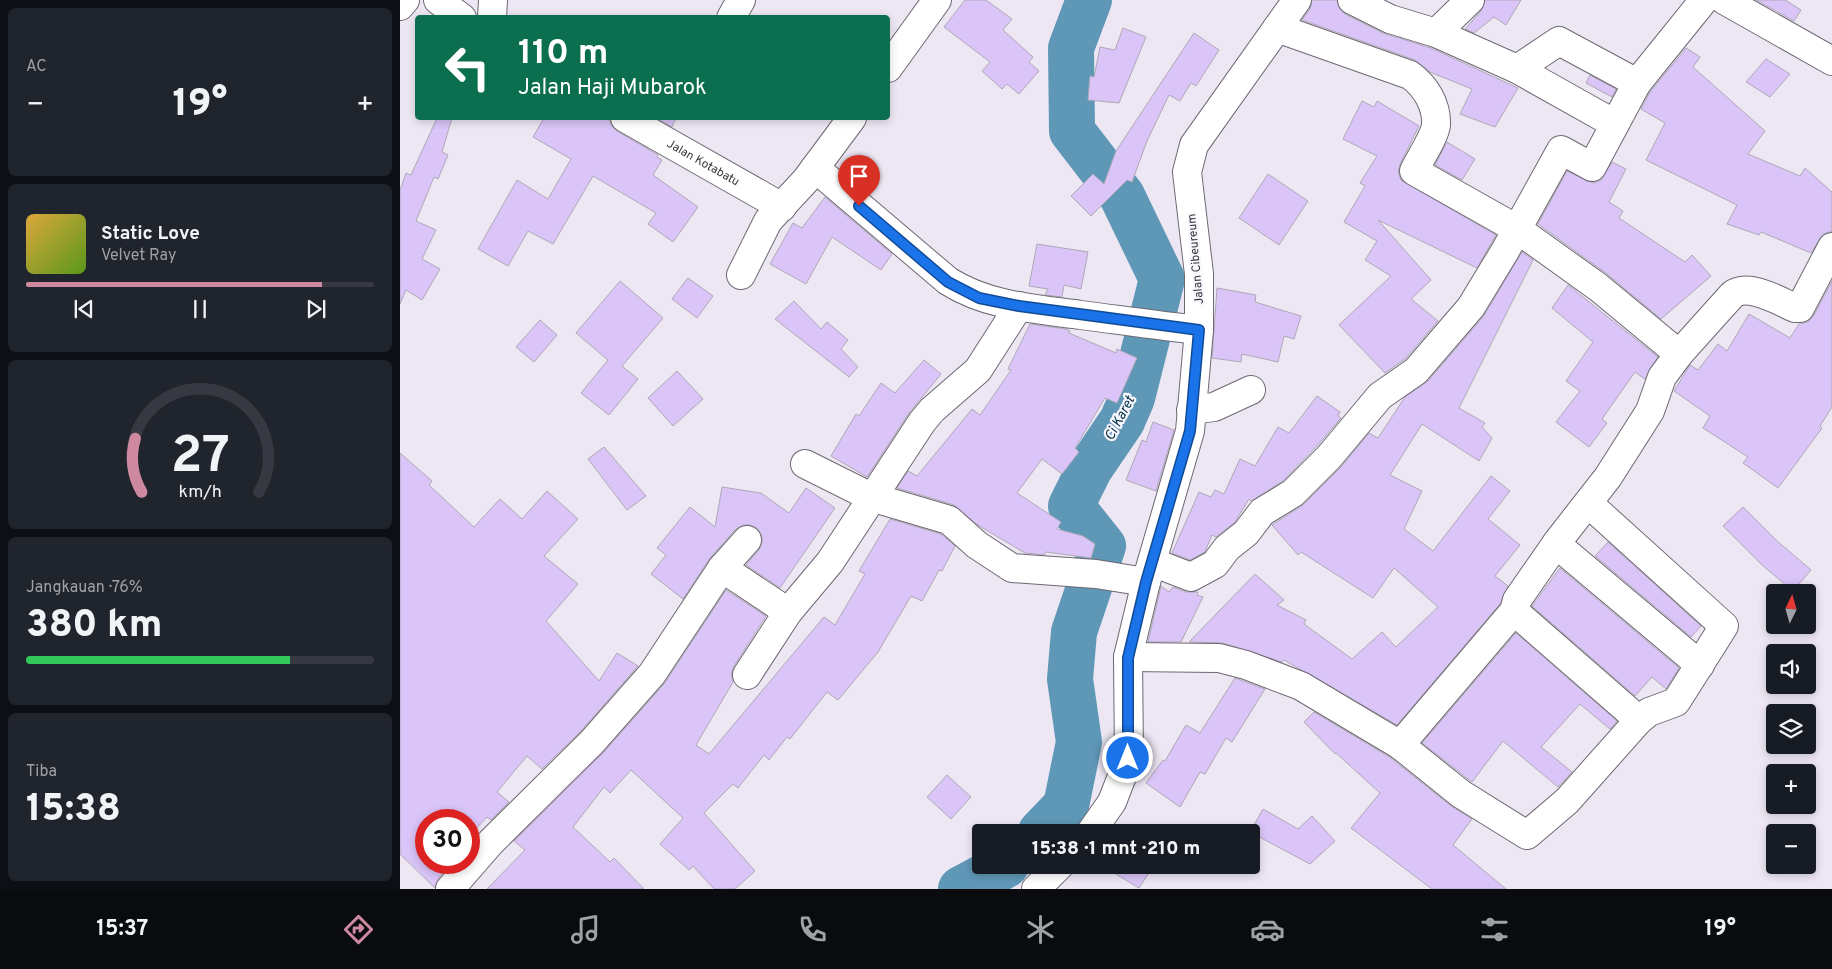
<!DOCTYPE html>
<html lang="id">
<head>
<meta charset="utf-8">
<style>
	:root { --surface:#171b24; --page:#20242c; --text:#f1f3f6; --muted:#9ea1a6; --line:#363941; --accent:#ce89a1 }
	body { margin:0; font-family:Overpass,sans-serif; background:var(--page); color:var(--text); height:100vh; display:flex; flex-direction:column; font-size:19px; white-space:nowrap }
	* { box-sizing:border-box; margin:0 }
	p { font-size:16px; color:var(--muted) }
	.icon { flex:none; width:28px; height:28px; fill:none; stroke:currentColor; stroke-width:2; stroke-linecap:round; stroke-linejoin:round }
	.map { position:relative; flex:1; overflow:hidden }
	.drawer { display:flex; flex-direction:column; gap:8px; padding:8px; background:#0d0f14; width:400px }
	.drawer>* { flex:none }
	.top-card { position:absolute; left:15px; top:15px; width:475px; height:105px; border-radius:5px; box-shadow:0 2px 8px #0003; background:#0b6e4f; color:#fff; overflow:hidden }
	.needle { width:32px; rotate:5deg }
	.fabs { position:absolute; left:1366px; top:584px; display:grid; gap:10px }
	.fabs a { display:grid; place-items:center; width:50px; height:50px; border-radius:5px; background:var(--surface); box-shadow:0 2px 8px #0003; font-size:25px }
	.speed { position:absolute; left:15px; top:809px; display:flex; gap:10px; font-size:25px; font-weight:700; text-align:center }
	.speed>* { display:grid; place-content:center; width:65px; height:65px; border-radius:50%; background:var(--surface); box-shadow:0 2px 8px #0003; line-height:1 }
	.speed .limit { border:8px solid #d22; background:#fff; color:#111 }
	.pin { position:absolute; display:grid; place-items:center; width:42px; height:42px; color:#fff; margin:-51px -21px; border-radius:50% 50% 50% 0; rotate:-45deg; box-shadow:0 0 5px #0007 }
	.pin .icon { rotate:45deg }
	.me { position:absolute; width:55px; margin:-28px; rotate:0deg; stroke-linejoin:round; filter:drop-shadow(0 0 4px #0008) }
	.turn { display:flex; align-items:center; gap:18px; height:105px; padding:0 20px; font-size:22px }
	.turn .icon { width:65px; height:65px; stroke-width:2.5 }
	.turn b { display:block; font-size:35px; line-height:42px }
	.big { font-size:38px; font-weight:800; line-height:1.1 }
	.drawer .card { flex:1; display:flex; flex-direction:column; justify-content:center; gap:8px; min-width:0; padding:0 18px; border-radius:8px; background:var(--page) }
	.drawer .dial { align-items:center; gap:0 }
	.dial svg { height:130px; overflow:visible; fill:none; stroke:var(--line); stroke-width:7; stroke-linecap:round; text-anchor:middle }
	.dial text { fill:var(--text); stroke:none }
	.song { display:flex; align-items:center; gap:15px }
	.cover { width:60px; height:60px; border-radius:8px; background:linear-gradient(135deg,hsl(40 70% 55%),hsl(90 70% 35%)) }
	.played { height:5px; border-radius:2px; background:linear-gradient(90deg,var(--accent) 85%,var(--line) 85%) }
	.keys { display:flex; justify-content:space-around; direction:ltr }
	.heat { display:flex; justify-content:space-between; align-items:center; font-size:28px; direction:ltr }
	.charge { height:8px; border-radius:4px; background:linear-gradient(90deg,#34c759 76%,var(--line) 0) }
	.trip { position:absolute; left:572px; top:824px; width:288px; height:50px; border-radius:5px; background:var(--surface); box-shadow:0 2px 8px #0003; font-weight:800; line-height:50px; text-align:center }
	.tab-bar { display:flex; height:80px; justify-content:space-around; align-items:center; background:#090b0e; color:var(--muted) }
	.tab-bar .icon { width:35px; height:35px }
	.tab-bar .active { color:var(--accent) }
	.tab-bar b { font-size:22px; color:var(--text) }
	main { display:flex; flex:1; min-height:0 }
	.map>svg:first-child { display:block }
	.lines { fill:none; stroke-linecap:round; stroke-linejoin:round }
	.river { stroke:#5f97b7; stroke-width:46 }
	.building { fill:#dac4f8; stroke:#aea9b5 }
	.minor-casing { stroke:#6d6873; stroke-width:30 }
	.minor { stroke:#fff; stroke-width:28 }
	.route-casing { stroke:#114b97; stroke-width:12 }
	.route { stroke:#1a73e8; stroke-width:9 }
	.labels { text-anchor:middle; stroke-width:4.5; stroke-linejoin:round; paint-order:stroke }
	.street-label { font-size:12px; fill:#363439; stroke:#f9f6fd }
	.water-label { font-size:14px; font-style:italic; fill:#003249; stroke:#f9f6fd }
</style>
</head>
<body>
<main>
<section class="drawer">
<div class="card"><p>AC</p>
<div class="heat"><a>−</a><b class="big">19°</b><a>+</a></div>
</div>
<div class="card">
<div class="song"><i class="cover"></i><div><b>Static Love</b><p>Velvet Ray</p></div></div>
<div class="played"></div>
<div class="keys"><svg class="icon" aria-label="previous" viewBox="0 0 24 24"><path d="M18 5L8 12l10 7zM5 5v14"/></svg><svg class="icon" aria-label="pause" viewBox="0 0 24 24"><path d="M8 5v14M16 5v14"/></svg><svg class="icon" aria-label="next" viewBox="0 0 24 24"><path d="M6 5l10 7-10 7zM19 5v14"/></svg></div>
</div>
<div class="card dial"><svg viewBox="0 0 100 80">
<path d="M14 69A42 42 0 1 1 86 69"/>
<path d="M14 69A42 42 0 0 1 10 36" stroke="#ce89a1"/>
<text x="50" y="56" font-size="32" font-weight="700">27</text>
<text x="50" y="72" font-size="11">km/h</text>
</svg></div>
<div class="card"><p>Jangkauan · 76%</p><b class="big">380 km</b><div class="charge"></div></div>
<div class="card"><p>Tiba</p><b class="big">15:38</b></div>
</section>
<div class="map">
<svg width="1432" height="889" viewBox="0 0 1432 889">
	<rect width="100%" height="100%" fill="#ede7f4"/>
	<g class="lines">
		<g class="river">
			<polyline points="641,832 666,806 679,742 670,679 674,632 703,546 671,506 690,468 722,421 732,398 762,279 722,196 672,131 671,48 689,0"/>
			<polyline points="561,889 606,865"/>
		</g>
	</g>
	<g class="building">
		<polygon points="565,0 586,0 612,19 603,30 633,57 629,62 639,71 619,94 607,84 602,89 582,71 590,62 544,27"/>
		<polygon points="912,0 937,0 939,8 945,14 983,33 1031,48 1118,88 1095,127 1060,114 1072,89 1030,72 1015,60 902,20 910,9"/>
		<polygon points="1085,0 1121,0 1106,25 1094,17 1074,33 1065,29 1081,11"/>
		<polygon points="1356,0 1385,0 1401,10 1394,21"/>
		<polygon points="723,28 746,37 719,103 688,100 690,76 694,77 700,47 715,50"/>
		<polygon points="794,33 819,50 796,86 791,83 780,101 769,95 747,141 732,182 727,180 691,216 671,196 693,174 704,184 716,151"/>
		<polygon points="1286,48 1300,57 1293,67 1365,131 1348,154 1400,176 1405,168 1432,192 1432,231 1423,234 1411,253 1361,232 1359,235 1327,224 1337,205 1246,160 1265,123 1241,109 1250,92"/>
		<polygon points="1366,59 1390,74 1370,97 1346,82"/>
		<polygon points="1190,75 1216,89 1212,97 1186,83"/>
		<polygon points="962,101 974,107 977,101 1019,126 1000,164 998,172 1001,180 1096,235 1077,268 978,220 1031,280 1011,299 1038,321 1005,359 985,373 939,325 991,276 965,260 977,241 944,222 965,186 960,183 977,156 943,139"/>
		<polygon points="37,118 52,118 42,152 48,155 38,179 34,177 16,221 36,230 22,259 40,269 22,300 6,290 0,304 0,190 6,173 11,175"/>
		<polygon points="144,118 209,118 211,125 217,131 258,155 257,157 262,160 253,175 298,207 273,242 248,224 256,213 193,176 153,244 128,231 108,266 78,249 117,180 148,199 171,159 133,137"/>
		<polygon points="256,118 276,118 272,127"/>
		<polygon points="1047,142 1075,159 1062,180 1035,165"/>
		<polygon points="1212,162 1226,169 1209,202 1223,211 1219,218 1285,262 1292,255 1311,276 1261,319 1207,274 1138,224 1167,171 1193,183 1201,180"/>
		<polygon points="868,174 908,201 879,245 839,218"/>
		<polygon points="425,197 492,254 481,270 432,237 406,284 370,264 393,223 402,228"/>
		<polygon points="637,244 688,252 681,289 664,285 662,297 645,295 648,289 629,286"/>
		<polygon points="1122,252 1133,260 1059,408 1085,423 1082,427 1092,438 1079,461 1022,424 990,475 1022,491 1004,529 1033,551 1091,476 1110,491 1088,519 1120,545 1095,576 1108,586 1100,604 997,725 884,660 882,662 823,643 789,642 855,574 884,600 877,605 906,620 904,624 952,659 982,632 996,647 1038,607 994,568 973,598 901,552 898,555 872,525 904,504 941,467 969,433 978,438 1005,397 1028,381 1083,317"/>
		<polygon points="288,278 313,296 297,318 272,299"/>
		<polygon points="220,281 263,318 222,366 238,379 209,415 181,393 208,360 176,333"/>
		<polygon points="1432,281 1432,407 1420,426 1422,428 1378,488 1343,463 1348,457 1303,428 1310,416 1274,391 1290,365 1298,370 1318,344 1327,351 1349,314 1390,338 1399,324 1408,322 1414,315"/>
		<polygon points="1168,285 1258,357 1245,379 1235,372 1202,419 1207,423 1189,447 1156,422 1180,391 1166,381 1193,342 1152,308"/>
		<polygon points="817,288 856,295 855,302 901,316 894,339 884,336 878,362 842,354 841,362 812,358"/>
		<polygon points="394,301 421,329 427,322 448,340 441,349 458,367 449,377 375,319"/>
		<polygon points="140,320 157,335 134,362 116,347"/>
		<polygon points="630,324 666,329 670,331 669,333 716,353 717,349 737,358 717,403 705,398 675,448 679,452 662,474 642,459 617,493 661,522 657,529 683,536 695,544 691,558 646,552 644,555 625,553 576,524 554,505 497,488 508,471 517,476 572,409 580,415 611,370 608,369"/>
		<polygon points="524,360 541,374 509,413 467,477 431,456 456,414 459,416 481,383 495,393"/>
		<polygon points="277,371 303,399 273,426 248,398"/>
		<polygon points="917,396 940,412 938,416 941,418 917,446 883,481 851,501 849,499 835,522 816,537 812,535 805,552 790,560 772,553 799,492 811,497 815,490 824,494 840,459 855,466 878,427 889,433"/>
		<polygon points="753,422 774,430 756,491 726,480 742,440 746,442"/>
		<polygon points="204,447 246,496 227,510 188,459"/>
		<polygon points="0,453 32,481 29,485 74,527 100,499 122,519 147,491 178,519 144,556 178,584 146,621 199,681 217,653 238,666 181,731 142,769 127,756 97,792 109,802 91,820 87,817 69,836 69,820 26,820 26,862 52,862 38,879 35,888 0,854"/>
		<polygon points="322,487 361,493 389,513 406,488 435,508 380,588 346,565 359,550 362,543 362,536 357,528 350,525 343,525 335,530 310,558 283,599 251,574 266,555 257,548 290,507 315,527"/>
		<polygon points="1343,507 1376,540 1411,570 1393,591 1362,565 1323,526"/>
		<polygon points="490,519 541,534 555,546 542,571 539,570 522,601 511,596 478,652 438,700 427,692 390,739 387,737 369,760 364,755 338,788 333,784 304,813 355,871 335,889 314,889 293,866 289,870 260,844 283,818 231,770 210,793 204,787 173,827 210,862 214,858 244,889 87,889 125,850 114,841 203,753 264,684 326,590 366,616 334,666 331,674 333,682 296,745 309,754 424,617 435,625 465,574 459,571"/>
		<polygon points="1208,542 1301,626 1291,637 1195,556"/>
		<polygon points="1160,568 1279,668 1266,689 1252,677 1235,696 1132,606"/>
		<polygon points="761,586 769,592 773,587 786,592 798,592 797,595 803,597 781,642 748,642"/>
		<polygon points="1116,633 1217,721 1210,729 1180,704 1141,747 1172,772 1158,787 1103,741 1072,782 1022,743"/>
		<polygon points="835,678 865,689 832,742 826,738 805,774 800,772 780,807 746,783 763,760 765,761 786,725 800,733"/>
		<polygon points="914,712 991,758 1051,806 1072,819 1053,845 1106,889 1032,889 951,828 980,793 936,753 935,754 904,722"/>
		<polygon points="547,775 571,797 551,819 527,797"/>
		<polygon points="863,809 898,829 912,816 935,841 910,864 850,832"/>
		<polygon points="701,865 754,865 739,888"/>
	</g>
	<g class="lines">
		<defs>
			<g id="minor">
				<polyline points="38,0 62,18"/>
				<polyline points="952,0 990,19 1036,33 1070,0"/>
				<polyline points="1324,0 1432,61"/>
				<polyline points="0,6 5,0"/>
				<polyline points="92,18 93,0"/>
				<polyline points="331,18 341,0"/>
				<path d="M877 28 1010 75C1025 86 1037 104 1036 125 1035 136 1019 160 1014 171L1117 229 1198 287 1279 354"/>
				<polyline points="1036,33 1117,69 1159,41 1237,83"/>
				<polyline points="488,68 537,0"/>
				<polyline points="1117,69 1215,124"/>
				<path id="s1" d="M225 118 382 207"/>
				<path d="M415 168 548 281C587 306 636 309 681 315 720 320 760 326 799 330"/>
				<polyline points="341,275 368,221 406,180 452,118"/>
				<polyline points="791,410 814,407 851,390"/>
				<polyline points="405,464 471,497 549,520 577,545 612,568 696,574 746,582"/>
				<polyline points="1156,544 1300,665"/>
				<polyline points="752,562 791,577 815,564 827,548 846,533 862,512 893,493 929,457 980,396 1016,371 1071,307 1105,251 1161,150 1192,167 1237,83 1304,0"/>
				<polyline points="322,568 388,612"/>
				<polyline points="1114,611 1239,720"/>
				<polyline points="728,657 819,658 846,665 901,686 1000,745 1061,794 1127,835 1167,801 1239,720 1249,712 1276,702 1324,626 1188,503"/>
				<polyline points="347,675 388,612 430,562 522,422 532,410 578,370 619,306"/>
				<path d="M1000 745 1114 611 1117 600 1158 541 1208 477 1250 411 1262 377 1279 354 1332 295C1348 282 1379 301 1395 308H1400L1432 247"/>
				<polyline points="691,832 712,802 729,758 728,657 746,582 790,431 799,330 799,274 787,172 794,145 897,0"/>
				<polyline points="50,889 91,842 192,742 252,674 322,568 347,540"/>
				<polyline points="636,889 660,865"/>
			</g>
		</defs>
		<use href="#minor" class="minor-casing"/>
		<use href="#minor" class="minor"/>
	</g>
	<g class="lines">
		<defs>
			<polyline id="route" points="459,206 548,282 579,298 619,306 799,330 790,431 746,582 728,658 728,758"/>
		</defs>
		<use href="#route" class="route-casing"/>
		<use href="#route" class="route"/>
	</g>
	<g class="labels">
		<g class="street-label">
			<text dy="4" stroke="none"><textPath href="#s1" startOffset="90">Jalan Kotabatu</textPath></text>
			<text transform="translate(795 259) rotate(-95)" y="4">Jalan Cibeureum</text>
		</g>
		<g class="water-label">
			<text transform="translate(719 418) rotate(-62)" y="5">Ci Karet</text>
		</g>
	</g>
</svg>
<div class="fabs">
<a><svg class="needle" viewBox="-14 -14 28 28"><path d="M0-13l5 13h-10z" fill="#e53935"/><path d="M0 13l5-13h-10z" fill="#9ea1a6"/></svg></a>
<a><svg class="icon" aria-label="sound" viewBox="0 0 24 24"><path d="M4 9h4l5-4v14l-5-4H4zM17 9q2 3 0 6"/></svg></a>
<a><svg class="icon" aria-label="layers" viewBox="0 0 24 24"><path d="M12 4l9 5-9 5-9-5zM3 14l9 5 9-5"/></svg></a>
<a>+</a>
<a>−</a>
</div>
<div class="speed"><div class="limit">30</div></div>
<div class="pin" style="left:459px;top:206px;background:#d93025"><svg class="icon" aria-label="arrive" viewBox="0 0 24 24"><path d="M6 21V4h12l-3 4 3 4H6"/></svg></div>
<svg class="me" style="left:728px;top:758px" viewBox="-20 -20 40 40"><circle r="17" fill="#1a73e8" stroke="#fff" stroke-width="3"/><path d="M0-11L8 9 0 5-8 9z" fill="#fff"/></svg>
<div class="trip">15:38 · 1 mnt · 210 m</div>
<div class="top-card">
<div class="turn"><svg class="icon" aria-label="left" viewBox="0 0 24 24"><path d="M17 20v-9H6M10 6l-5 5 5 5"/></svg><div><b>110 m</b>Jalan Haji Mubarok</div></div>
</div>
</div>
</main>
<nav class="tab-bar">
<b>15:37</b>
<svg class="icon active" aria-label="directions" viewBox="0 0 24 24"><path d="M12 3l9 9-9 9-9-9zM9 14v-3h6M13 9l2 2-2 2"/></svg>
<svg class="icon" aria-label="music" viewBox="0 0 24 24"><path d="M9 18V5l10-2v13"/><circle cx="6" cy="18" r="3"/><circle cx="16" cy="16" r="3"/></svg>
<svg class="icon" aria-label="phone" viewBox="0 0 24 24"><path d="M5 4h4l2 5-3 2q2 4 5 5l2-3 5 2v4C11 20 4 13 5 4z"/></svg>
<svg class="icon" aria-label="climate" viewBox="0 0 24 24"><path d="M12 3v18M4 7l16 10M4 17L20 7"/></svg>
<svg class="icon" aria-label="car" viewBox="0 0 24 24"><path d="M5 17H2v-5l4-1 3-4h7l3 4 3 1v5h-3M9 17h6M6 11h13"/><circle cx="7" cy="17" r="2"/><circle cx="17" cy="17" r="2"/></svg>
<svg class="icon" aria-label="filters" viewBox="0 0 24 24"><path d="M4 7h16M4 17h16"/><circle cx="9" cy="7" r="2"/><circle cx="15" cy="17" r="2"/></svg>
<b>19°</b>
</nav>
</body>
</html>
